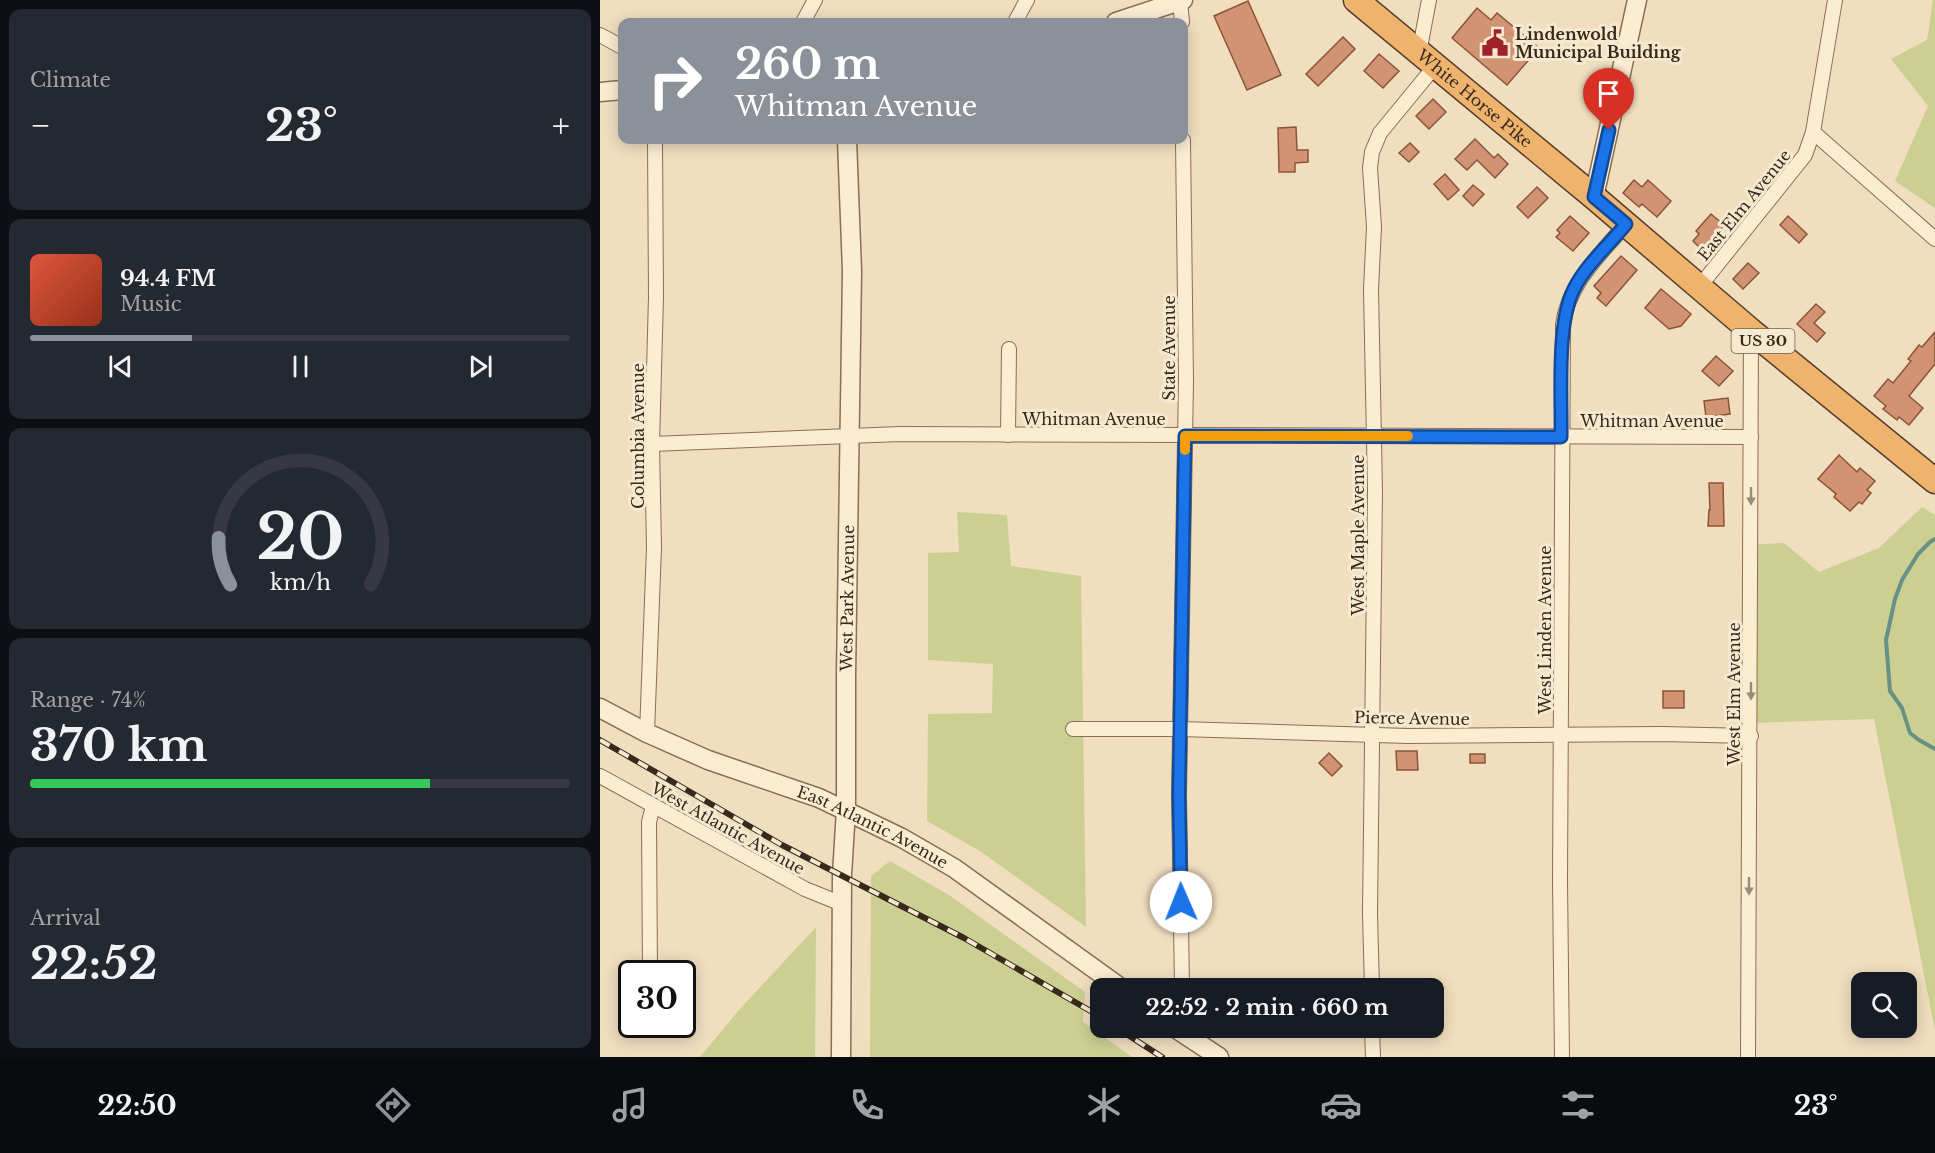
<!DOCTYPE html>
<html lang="en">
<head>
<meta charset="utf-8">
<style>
	:root { --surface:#171b24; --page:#242831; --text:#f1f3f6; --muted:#9ea1a6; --line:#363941; --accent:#8c9099 }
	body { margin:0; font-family:"Libre Baskerville",serif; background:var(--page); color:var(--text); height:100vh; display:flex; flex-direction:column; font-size:22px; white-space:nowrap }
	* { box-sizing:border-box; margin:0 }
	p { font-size:20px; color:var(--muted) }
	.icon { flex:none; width:33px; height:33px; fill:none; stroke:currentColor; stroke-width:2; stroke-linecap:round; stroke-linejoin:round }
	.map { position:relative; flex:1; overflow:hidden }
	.details { display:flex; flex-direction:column; gap:9px; padding:9px; background:#0d0f14; width:600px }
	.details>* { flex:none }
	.guide { position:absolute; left:18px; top:18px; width:570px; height:126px; border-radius:12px; box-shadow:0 3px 15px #0003; background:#8c9099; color:#fff; overflow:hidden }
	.fabs { position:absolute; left:1251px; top:972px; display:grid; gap:12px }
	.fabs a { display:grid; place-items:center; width:66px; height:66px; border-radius:12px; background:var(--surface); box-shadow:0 3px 15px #0003; font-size:30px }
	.speed { position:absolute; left:18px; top:960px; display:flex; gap:12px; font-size:30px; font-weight:700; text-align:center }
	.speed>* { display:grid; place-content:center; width:78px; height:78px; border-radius:50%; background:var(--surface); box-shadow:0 3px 15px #0003; line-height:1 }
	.speed .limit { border:3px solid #111; border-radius:9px; background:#fff; color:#111 }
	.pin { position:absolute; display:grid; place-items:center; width:51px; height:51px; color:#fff; margin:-62px -26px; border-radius:50% 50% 50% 0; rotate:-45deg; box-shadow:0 0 6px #0007 }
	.pin .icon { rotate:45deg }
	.me { position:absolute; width:66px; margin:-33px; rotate:359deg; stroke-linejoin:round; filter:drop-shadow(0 0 4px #0008) }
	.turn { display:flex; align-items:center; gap:21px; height:126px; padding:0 18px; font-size:27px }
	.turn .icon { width:78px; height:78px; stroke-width:2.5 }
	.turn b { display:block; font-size:42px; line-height:51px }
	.big { font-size:45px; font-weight:700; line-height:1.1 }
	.details .widget { flex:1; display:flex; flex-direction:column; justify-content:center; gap:9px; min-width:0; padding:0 21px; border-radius:12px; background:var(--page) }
	.details .dial { align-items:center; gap:0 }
	.dial svg { height:156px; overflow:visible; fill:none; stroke:var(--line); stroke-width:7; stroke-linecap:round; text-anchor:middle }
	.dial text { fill:var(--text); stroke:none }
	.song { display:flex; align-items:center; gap:18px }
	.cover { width:72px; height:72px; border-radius:9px; background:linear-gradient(135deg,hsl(10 70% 55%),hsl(10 70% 35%)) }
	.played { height:6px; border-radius:3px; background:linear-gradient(90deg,var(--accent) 30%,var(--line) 30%) }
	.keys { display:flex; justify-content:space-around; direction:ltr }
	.heat { display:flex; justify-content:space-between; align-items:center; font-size:33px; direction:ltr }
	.charge { height:9px; border-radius:4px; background:linear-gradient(90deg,#34c759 74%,var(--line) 0) }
	.trip { position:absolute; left:490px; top:978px; width:354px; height:60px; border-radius:12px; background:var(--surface); box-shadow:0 3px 15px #0003; font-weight:700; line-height:60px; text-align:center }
	.dock { display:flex; height:96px; justify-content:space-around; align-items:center; background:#090b0e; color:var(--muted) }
	.dock .icon { width:42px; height:42px }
	.dock .on { color:var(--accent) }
	.dock b { font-size:27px; color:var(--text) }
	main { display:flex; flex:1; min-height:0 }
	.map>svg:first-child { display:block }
	.green { fill:#cccf92 }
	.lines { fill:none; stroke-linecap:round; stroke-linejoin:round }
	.stream { stroke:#699084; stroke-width:4 }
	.building { fill:#d19372; stroke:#8b553a; stroke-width:1.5 }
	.minor-casing { stroke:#8a6e56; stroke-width:16 }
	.tertiary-casing { stroke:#8a6e56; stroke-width:21 }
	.trunk-casing { stroke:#573d2b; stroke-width:27 }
	.minor { stroke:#fbecd2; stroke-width:14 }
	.tertiary { stroke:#fbecd2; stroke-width:18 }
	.trunk { stroke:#eeb46e; stroke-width:24 }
	.rail-casing { stroke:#39281c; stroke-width:6 }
	.rail { stroke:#f7e9cf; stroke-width:4; stroke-dasharray:11; stroke-linecap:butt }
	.oneway { fill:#9a8a77 }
	.route-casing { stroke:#114b97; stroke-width:15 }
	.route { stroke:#1a73e8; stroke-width:10 }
	.slow { stroke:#f59e0b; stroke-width:10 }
	.labels { text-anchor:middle; stroke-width:6; stroke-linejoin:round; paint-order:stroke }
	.shield { fill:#f7e9cf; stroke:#726252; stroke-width:1.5 }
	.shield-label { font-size:15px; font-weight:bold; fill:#39281c }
	.poi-label { font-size:16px; font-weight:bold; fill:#39281c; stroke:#f7e9cf; text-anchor:start }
	.street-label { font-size:16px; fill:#39281c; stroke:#f7e9cf }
</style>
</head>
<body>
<main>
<section class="details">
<div class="widget"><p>Climate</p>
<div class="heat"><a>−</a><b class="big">23°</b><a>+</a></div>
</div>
<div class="widget">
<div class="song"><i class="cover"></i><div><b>94.4 FM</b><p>Music</p></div></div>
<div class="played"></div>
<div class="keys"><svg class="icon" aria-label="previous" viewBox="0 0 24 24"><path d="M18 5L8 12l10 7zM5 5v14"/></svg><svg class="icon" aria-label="pause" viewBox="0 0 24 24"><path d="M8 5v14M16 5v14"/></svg><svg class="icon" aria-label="next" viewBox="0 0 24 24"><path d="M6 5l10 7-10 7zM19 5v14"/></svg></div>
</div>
<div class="widget dial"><svg viewBox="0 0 100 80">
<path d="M14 69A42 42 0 1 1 86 69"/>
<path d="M14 69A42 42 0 0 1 8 45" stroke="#8c9099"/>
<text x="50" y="56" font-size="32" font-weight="700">20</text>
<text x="50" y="72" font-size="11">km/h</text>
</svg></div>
<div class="widget"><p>Range · 74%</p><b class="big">370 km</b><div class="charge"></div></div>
<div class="widget"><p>Arrival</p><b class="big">22:52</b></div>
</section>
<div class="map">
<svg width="1335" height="1057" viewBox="0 0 1335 1057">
	<rect width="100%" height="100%" fill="#f0debf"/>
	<g class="green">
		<polygon points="1333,0 1335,0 1335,208 1295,181 1328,106 1291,59 1327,40"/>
		<polygon points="1322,507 1335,515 1335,1031 1274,719 1151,723 1148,545 1184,543 1219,572 1279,548"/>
		<polygon points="357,512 407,515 411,566 481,576 486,927 380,851 327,821 328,714 392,713 393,664 328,660 328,553 359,552"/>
		<polygon points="290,861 349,895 485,992 483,1022 532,1057 270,1057 271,876"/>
		<polygon points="216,927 215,1057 100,1057 139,1010"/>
	</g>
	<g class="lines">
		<polyline class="stream" points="1335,539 1330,542 1318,554 1302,580 1295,599 1286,640 1290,691 1302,708 1310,733 1319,740 1335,749"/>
	</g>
	<g class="building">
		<polygon points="648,1 681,75 647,90 614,16"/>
		<polygon points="877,8 891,20 897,13 939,48 907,85 852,38"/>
		<polygon points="743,37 755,49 718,86 706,74"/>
		<polygon points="779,54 799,71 783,88 764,71"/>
		<polygon points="833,99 846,112 829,129 816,116"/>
		<polygon points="696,127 697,150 708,150 708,162 695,163 695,172 679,172 678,128"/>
		<polygon points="875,139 894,158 898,154 908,164 895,178 877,160 867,170 855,159"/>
		<polygon points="810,143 819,152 809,162 799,153"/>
		<polygon points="845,174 859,190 848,200 834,184"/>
		<polygon points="1034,180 1042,187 1048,180 1071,201 1057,217 1042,204 1039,207 1023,193"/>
		<polygon points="873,185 884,194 873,206 863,196"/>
		<polygon points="937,187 948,198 928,218 917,207"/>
		<polygon points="1111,214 1124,225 1102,250 1093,241 1099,234 1096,231"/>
		<polygon points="970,216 989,233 973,251 956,237 960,233 957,230"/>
		<polygon points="1188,216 1207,234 1199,243 1180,225"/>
		<polygon points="1021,256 1037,270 1006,306 997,298 1001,293 994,286"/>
		<polygon points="1148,263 1159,273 1143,289 1133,279"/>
		<polygon points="1061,289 1091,314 1081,326 1069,329 1045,308"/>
		<polygon points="1216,304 1225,312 1214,323 1225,333 1217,342 1197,324"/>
		<polygon points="1335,332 1335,364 1309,396 1323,408 1309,425 1299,417 1297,420 1283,409 1286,406 1274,396 1288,379 1293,383 1311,361 1308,359 1319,345 1322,347"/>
		<polygon points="1116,356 1133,371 1119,386 1102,371"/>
		<polygon points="1128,398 1130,414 1106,417 1104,401"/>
		<polygon points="1239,455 1257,472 1260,468 1275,481 1267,490 1271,493 1262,504 1259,502 1250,511 1234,497 1236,494 1218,479"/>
		<polygon points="1109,483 1123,483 1124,526 1108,526 1109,510 1110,510"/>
		<rect x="1063" y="691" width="21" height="17"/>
		<polygon points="796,751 817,751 818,770 797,770"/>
		<polygon points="729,753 742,766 732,776 719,763"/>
		<rect x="870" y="754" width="15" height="9"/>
	</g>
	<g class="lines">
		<defs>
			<g id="minor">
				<polyline points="580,1 582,22"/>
				<polyline points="203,22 215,0"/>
				<polyline points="415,22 427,0"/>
				<polyline points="0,35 22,47"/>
				<polyline points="819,53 829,0"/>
				<polyline points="1213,132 1335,239"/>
				<polyline points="1100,286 1205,155 1213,132 1235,0"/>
				<polyline points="408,435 409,349"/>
				<polyline points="52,444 300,434 1151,437"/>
				<polyline points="473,729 580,729 808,736 1061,734 1151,736"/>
				<polyline points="47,733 54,547 52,444 56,297 55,140"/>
				<polyline points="0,776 205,889 242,904"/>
				<polyline points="50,974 49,822 53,806"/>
				<polyline points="582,988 579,794 586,380 583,140"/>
				<polyline points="772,988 770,914 775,491 771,289 774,227 770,168 772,152 780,133 835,66"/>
				<polyline points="772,1028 773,1057"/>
				<path d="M962 1057 960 881 963 325C968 283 1000 255 1026 224"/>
				<polyline points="1148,1057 1151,331"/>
			</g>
			<g id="tertiary">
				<polyline points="516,22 583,0"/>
				<polyline points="0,92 22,90"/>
				<polyline points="994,197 1037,0"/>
				<path id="s1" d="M0 708 47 733 108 760 219 798 302 838 354 868 521 988"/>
				<polyline points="575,1028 619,1057"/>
				<path id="s2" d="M241 1057 242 875 246 809V676L252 271 247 140"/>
			</g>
			<g id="trunk">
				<path id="s3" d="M756 0 994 197 1151 331 1335 481"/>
			</g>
		</defs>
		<use href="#minor" class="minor-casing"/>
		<use href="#tertiary" class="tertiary-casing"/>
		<use href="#trunk" class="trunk-casing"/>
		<use href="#minor" class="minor"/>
		<use href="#tertiary" class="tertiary"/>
		<use href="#trunk" class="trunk"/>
		<defs>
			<g id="rail">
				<polyline points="0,740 182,845 364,938 501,1017"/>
				<polyline points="517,1028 562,1057"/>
			</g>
		</defs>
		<use href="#rail" class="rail-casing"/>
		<use href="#rail" class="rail"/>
	</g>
	<defs><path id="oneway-solid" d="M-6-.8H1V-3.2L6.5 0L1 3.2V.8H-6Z" transform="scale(1.5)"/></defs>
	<g class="oneway">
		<use href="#oneway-solid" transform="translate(1151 496) rotate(90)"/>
		<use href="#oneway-solid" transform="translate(1151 691) rotate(90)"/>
		<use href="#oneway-solid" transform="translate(1149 886) rotate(90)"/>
	</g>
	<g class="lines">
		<defs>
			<path id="route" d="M581 902 579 794 585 436 961 437C962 396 956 324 974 289 986 265 1009 245 1026 224L994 197 1009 130"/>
		</defs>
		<use href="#route" class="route-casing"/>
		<use href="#route" class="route"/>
		<polyline class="slow" points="585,450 585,436 808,436"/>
	</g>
	<defs>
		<symbol id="civic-bare" viewBox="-9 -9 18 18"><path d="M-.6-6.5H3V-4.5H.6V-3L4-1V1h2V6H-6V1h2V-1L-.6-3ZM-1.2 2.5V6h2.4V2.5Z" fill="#9d222b" stroke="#f7e9cf" stroke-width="2.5" paint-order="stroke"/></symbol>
	</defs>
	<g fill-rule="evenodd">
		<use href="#civic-bare" x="876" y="24" width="38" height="38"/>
	</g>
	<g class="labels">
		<rect class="shield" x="1131.5" y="329" width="63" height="24" rx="4.5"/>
		<g class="shield-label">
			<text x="1163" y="346">US 30</text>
		</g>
		<g class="poi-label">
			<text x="915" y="40">Lindenwold<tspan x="915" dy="18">Municipal Building</tspan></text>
		</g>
		<g class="street-label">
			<text dy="6" stroke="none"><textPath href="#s3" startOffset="154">White Horse Pike</textPath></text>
			<text transform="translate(1144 205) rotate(-51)" y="6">East Elm Avenue</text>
			<text transform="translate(569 348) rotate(-90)" y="6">State Avenue</text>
			<text x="494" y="425">Whitman Avenue</text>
			<text x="1052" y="427">Whitman Avenue</text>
			<text transform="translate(38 436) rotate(-90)" y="6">Columbia Avenue</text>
			<text transform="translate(758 535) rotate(-90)" y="6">West Maple Avenue</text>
			<text dy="6" stroke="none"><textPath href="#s2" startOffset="459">West Park Avenue</textPath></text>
			<text transform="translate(945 630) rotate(-90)" y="6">West Linden Avenue</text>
			<text transform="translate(1134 694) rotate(-90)" y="6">West Elm Avenue</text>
			<text transform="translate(812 718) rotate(1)" y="6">Pierce Avenue</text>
			<text transform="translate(128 828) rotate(29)" y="6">West Atlantic Avenue</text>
			<text dy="6" stroke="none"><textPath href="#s1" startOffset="298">East Atlantic Avenue</textPath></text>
		</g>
	</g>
</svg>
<div class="fabs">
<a><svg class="icon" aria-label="search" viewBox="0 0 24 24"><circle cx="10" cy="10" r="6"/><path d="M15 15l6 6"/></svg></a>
</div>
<div class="speed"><div class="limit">30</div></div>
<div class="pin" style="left:1009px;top:130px;background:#d93025"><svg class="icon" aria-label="arrive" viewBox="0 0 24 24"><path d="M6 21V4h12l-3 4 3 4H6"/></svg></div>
<svg class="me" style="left:581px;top:902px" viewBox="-20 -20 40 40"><circle r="19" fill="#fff"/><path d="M0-13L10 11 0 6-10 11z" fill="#1a73e8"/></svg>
<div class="trip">22:52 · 2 min · 660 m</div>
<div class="guide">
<div class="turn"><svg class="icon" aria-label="right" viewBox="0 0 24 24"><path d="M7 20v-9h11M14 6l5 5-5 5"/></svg><div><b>260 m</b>Whitman Avenue</div></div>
</div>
</div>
</main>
<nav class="dock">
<b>22:50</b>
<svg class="icon on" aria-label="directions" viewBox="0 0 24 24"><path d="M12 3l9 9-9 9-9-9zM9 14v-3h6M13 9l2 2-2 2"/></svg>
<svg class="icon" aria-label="music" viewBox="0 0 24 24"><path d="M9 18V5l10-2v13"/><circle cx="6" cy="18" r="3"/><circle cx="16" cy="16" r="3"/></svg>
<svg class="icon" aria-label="phone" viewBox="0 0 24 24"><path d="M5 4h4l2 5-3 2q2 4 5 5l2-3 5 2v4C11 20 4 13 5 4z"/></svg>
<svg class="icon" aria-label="climate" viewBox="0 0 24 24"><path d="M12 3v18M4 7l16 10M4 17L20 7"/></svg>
<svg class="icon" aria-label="car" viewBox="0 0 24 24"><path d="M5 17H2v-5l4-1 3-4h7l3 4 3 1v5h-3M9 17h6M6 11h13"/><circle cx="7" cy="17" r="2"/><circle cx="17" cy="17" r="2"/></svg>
<svg class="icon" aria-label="filters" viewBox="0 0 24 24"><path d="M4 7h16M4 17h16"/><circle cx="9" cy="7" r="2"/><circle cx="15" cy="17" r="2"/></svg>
<b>23°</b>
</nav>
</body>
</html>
